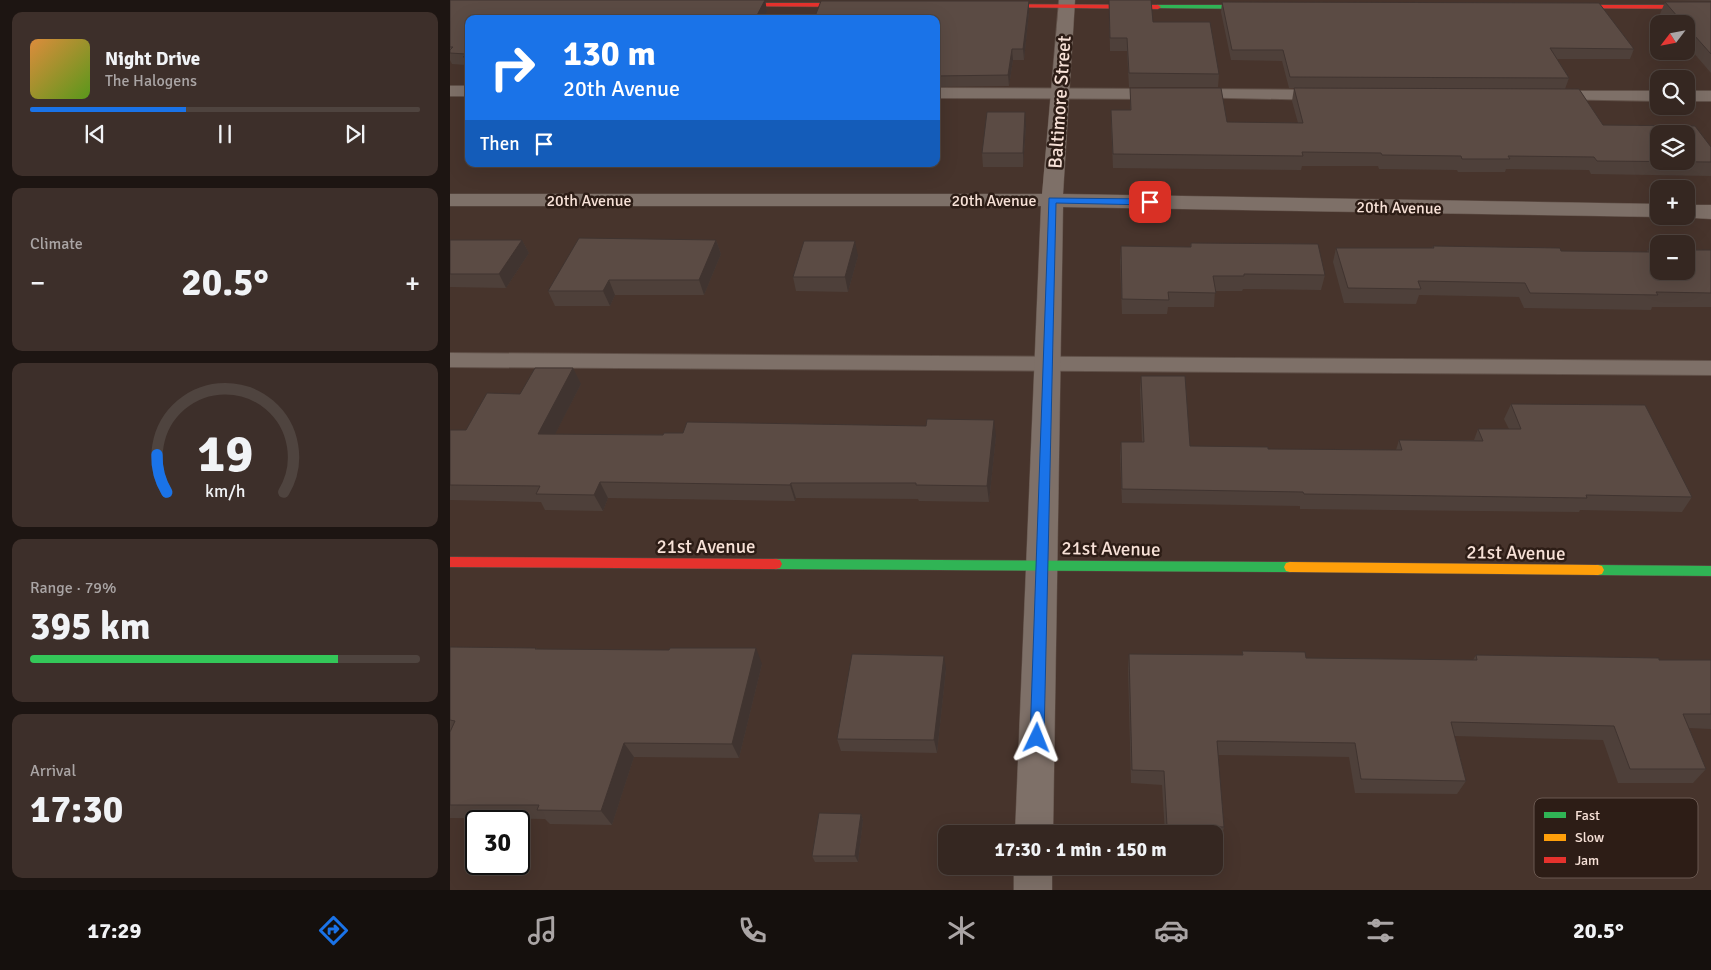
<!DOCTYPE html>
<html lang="en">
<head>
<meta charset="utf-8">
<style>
	:root { --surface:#352721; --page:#3d2f2a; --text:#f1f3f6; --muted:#aaa5a5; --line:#4f443f; --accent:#1a73e8 }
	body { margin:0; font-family:Signika,sans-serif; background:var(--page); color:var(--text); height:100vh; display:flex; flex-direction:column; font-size:19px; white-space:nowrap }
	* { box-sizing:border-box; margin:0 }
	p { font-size:16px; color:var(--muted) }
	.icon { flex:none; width:28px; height:28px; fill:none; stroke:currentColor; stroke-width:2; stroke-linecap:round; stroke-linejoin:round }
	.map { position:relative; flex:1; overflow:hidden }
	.details { display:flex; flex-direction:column; gap:12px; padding:12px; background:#1d1512; width:450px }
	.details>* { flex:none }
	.banner { position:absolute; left:15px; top:15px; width:475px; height:152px; border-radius:10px; box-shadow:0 5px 20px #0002,0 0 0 1px var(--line); background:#1a73e8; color:#fff; overflow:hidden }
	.needle { width:32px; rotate:238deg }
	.fabs { position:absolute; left:1200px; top:15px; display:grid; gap:10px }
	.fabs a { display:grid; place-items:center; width:45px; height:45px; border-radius:10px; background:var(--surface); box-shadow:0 5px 20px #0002,0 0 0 1px var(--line); font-size:25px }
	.speed { position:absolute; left:15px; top:810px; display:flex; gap:10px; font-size:25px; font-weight:700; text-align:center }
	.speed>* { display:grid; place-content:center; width:65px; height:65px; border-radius:50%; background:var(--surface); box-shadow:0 5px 20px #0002,0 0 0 1px var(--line); line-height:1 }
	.speed .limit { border:2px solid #111; border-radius:8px; background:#fff; color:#111 }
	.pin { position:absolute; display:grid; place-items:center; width:42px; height:42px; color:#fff; margin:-21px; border-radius:10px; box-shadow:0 2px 8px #0006 }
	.me { position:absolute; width:55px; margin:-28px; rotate:2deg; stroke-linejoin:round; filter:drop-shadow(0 0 4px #0008) }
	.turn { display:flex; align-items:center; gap:18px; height:105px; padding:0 15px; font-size:22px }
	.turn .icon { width:65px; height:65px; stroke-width:2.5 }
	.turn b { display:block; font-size:35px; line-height:42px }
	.then { display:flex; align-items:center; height:48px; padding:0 15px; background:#0003; gap:10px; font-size:19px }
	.big { font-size:38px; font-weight:700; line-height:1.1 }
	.details .card { flex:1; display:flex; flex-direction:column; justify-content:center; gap:8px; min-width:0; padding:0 18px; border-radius:10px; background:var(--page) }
	.details .dial { align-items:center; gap:0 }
	.dial svg { height:130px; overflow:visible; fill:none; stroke:var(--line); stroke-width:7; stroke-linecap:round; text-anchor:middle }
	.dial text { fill:var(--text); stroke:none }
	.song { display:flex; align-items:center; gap:15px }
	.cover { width:60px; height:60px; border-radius:8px; background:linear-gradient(135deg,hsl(30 70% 55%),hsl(90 70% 35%)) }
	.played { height:5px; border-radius:2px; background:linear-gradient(90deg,var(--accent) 40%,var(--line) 40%) }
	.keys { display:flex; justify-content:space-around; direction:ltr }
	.heat { display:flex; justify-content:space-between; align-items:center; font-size:28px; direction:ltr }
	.charge { height:8px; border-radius:4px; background:linear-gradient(90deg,#34c759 79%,var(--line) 0) }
	.trip { position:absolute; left:488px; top:825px; width:285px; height:50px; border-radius:10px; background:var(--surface); box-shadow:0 5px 20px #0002,0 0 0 1px var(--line); font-weight:700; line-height:50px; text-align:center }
	.dock { display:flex; height:80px; justify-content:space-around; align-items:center; background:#15100d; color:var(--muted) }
	.dock .icon { width:35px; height:35px }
	.dock .on { color:var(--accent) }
	.dock b { font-size:22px; color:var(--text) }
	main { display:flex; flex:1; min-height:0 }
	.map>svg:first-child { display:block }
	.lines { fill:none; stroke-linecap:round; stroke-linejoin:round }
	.lane-casing { stroke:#605048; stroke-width:2 }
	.street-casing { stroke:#605048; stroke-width:1 }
	.fast-casing { stroke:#605048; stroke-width:1 }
	.slow-casing { stroke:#605048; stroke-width:1 }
	.jam-casing { stroke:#605048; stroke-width:1 }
	.lane { fill:#7e7068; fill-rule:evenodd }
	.street { fill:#7e7068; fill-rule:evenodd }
	.fast { fill:#30b455; fill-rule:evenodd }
	.slow { fill:#ff9f0a; fill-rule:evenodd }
	.jam { fill:#e5322d; fill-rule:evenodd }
	.wall { fill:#4e403a }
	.shaded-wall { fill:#403430 }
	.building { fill:#5b4b44; stroke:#403430; fill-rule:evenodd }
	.route { fill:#1a73e8; stroke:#114b97 }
	.labels { text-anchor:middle; stroke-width:5; stroke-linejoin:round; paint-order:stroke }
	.far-street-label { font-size:16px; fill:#f7e1d7; stroke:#2d1d16 }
	.street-label { font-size:19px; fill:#f7e1d7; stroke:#2d1d16 }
	.key { fill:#2d1d16; stroke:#6a5850; stroke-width:1 }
	.key-label { font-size:14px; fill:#f7e1d7 }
</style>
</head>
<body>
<main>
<section class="details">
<div class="card">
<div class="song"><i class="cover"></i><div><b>Night Drive</b><p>The Halogens</p></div></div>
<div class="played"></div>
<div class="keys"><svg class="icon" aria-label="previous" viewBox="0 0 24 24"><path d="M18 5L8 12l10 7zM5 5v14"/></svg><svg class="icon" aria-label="pause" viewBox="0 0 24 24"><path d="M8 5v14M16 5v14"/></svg><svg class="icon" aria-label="next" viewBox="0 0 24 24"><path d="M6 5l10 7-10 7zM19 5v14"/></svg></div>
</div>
<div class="card"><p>Climate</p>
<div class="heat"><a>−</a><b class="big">20.5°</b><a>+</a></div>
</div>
<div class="card dial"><svg viewBox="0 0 100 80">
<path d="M14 69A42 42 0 1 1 86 69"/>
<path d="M14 69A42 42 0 0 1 8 46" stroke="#1a73e8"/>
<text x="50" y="56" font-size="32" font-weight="700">19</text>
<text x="50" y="72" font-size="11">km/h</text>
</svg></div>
<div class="card"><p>Range · 79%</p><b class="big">395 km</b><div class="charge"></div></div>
<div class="card"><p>Arrival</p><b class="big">17:30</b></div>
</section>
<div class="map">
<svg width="1261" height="890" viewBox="0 0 1261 890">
	<rect width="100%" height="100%" fill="#47342c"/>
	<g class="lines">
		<defs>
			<g id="lane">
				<rect x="0" y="86" width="19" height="10"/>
				<polygon points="486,88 710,89 715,91 718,94 715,97 710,99 486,98"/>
				<polygon points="742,89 873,90 878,92 881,95 878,98 873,100 737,97 734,94 737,91"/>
				<polygon points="1102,91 1209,91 1209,101 1097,99 1094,96 1097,93"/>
				<rect x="1236" y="91" width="25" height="10"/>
				<polygon points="0,353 1261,361 1261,375 0,367"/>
			</g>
			<g id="street">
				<polygon points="609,0 625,0 613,194 1209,204 1209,216 1214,216 1209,217 613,207 603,834 565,834 591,206 0,206 0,194 592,194"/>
				<polygon points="1236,205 1261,205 1261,219 1228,217 1236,216"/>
				<rect x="564" y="866" width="38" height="24"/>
			</g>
			<g id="fast">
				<polygon points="708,5 810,5 813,7 810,9 706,8 705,7"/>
				<polygon points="326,559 840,562 844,563 846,567 844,571 840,572 326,569 322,568 320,564 322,560"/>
				<polygon points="1148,565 1261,566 1261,576 1148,575 1144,574 1142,570 1144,566"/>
			</g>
			<polygon id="slow" points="840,562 1148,565 1152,566 1154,570 1152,574 1148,575 840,572 836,571 834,567 836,563"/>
			<g id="jam">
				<polygon points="278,3 407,3 410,5 407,7 276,6 276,4"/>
				<polygon points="543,4 708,5 711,7 708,9 541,7 540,6"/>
				<polygon points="1115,5 1261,5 1261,9 1113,8 1112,7"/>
				<polygon points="0,557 326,559 330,560 332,564 330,568 326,569 0,567"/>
			</g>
		</defs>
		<use href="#lane" class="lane-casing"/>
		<use href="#street" class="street-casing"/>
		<use href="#fast" class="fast-casing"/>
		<use href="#slow" class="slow-casing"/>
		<use href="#jam" class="jam-casing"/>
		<use href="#lane" class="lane"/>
		<use href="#street" class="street"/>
		<use href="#fast" class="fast"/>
		<use href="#slow" class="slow"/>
		<use href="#jam" class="jam"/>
	</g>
	<g class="wall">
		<polygon points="0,0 315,0 317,11 19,19 19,68 18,68 16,65 2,64 0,60"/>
		<polygon points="659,0 703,22 769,74 768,87 679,87 677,51 660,51"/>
		<polygon points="1198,0 1261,0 1261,1"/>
		<polygon points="772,2 1184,49 1180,59 1107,59 1119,78 1115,89 839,88 832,61 781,60 771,12"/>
		<polygon points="1215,2 1261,2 1261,73 1236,44 1236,24 1218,24 1210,14"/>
		<polygon points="579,12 574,60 563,60 559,86 486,87 486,19"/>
		<polygon points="680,88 777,122 848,123 842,101 844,88 1153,125 1261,147 1261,176 1141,174 1139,170 1056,169 1055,172 1008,172 1007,170 929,169 928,166 852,166 851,170 663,168 661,123 661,110 680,110"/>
		<polygon points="576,126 573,167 533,167 532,153"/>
		<polygon points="110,164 224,164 223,166"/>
		<polygon points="0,240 72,240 79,253 56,288 0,287"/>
		<polygon points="266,240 271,254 254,295 165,295 160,306 105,306 98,291"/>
		<polygon points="741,243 875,275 871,290 793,289 792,291 765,291 764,307 718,307 717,314 672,314 670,261 671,246 740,247"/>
		<polygon points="983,246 1111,251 1197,252 1198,249 1261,250 1261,307 1202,307 1201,310 1074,308 1069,297 969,295 966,304 894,303 883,262 886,248 982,248"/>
		<polygon points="408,256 398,292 346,291 343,277"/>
		<polygon points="691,376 740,446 818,449 946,450 949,440 1024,440 1028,429 1059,429 1054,419 1061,404 1242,497 1232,512 1130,510 1129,512 850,509 850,506 672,503 670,456 671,442 692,442 690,390"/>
		<polygon points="131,384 105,434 546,436 539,502 469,501 468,499 346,498 345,501 158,498 153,511 95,510 91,502 0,500 0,430 16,430 70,394"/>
		<polygon points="0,647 86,648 87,649 312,664 289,758 184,757 162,825 100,824 95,819 0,818"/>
		<polygon points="792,651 856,658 1023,660 1026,655 1209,660 1261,660 1261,729 1239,728 1256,769 1243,783 1168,783 1153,740 1004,736 1016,781 1007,794 905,793 899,757 768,755 774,827 771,840 764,840 764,834 715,834 712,785 681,783 678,668 679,654 792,655"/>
		<polygon points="496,669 487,753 391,751 387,739"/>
		<polygon points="411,814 413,820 408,862 365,862 362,856"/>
	</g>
	<g class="shaded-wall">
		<polygon points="315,0 317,11 313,19 305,19"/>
		<polygon points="579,1 579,12 574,60 573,49"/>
		<polygon points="562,49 563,60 559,86 558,75"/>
		<polygon points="575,112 576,126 573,167 573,153"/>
		<polygon points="72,240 79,253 56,288 49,274"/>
		<polygon points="266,240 271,254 254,295 249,280"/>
		<polygon points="405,241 408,256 398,292 395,277"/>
		<polygon points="159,280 165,295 160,306 153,291"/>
		<polygon points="123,368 131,384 97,450 88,434"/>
		<polygon points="544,420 546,436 539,502 537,486"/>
		<polygon points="150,482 158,498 153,511 144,495"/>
		<polygon points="341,483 346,498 345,501 340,485"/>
		<polygon points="306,648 312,664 289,758 282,744"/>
		<polygon points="494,656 496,669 487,753 484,740"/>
		<polygon points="174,743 184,757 162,825 151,811"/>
		<polygon points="411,814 413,820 408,862 405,856"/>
	</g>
	<g class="building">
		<polygon points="0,0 315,0 305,19 19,19 19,57 13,57 16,54 0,53 0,50 3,47 0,47"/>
		<polygon points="659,0 701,0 703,22 760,22 769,74 679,73 677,38 660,38"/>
		<polygon points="371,1 579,1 573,49 562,49 558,75 486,76 486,19 364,19"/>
		<polygon points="772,2 1149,3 1184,49 1100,48 1119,78 840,77 833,50 782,50"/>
		<polygon points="1215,2 1261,2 1261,54 1236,26 1236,24 1234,24"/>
		<path d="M680 88H771L777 122 853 123 844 88 1129 89 1153 125 1245 126 1261 147V162L1147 161 1144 157 1058 156 1060 159H1012L1011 156 932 155 931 153 852 152 853 156 663 154 661 110H681ZM1209 134H1236V161H1209Z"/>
		<polygon points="537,112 575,112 573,153 532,153"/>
		<polygon points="129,238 266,240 249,280 159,280 153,291 98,291"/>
		<polygon points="0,240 72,240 49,274 0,274"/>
		<polygon points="354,241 405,241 395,277 343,277"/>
		<polygon points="741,243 868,244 875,275 794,274 794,276 763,276 766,293 718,292 719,300 672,299 671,246 741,247"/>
		<polygon points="983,246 1110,248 1111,251 1200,252 1198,249 1209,249 1209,271 1236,271 1236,250 1261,250 1261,293 1206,292 1208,295 1080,293 1075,283 968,281 971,289 898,288 886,248 984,248"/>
		<polygon points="85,368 123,368 88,434 213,435 214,433 233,433 237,422 476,426 477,419 544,420 537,486 466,485 466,483 341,483 340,485 150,482 144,495 86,494 90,486 0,485 0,430 16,430 37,393 70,394"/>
		<polygon points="691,376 735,376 740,446 818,447 818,449 952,450 949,440 1033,441 1028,429 1071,429 1061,404 1195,405 1242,497 1136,495 1137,498 854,494 853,492 672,489 671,442 694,442"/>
		<polygon points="0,647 86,648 85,649 219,650 220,648 306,648 282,744 174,743 151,811 87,810 89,805 0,805 0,732 5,721 0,720"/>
		<polygon points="792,651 855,652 856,658 1027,660 1026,655 1209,658 1209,660 1261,660 1261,714 1233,714 1256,769 1180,769 1164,726 1001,722 1016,781 911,779 905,743 767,741 774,827 717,826 714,771 682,770 679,654 793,655"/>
		<polygon points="402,654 494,656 484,740 387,739"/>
		<polygon points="369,813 411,814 405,856 362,856"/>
	</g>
	<polygon class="route" points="599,198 700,199 704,202 700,205 606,203 594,738 592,742 587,744 582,742 580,738"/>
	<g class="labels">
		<g class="far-street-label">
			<text x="139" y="206">20th Avenue</text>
			<text x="544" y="206">20th Avenue</text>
			<text transform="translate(949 207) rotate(1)" y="6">20th Avenue</text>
		</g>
		<g class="street-label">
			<text transform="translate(609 102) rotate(-86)" y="7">Baltimore Street</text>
			<text x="256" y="553">21st Avenue</text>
			<text transform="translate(661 548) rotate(1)" y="7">21st Avenue</text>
			<text transform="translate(1066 552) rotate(1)" y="7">21st Avenue</text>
		</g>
	</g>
	<rect x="1084" y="798" width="164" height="80" rx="8" class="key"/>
	<rect x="1094" y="812" width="22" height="6" fill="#30b455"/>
	<rect x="1094" y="834" width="22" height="7" fill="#ff9f0a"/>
	<rect x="1094" y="857" width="22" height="6" fill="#e5322d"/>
	<g class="key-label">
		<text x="1125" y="820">Fast</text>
		<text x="1125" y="842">Slow</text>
		<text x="1125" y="865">Jam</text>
	</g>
</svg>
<div class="fabs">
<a><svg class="needle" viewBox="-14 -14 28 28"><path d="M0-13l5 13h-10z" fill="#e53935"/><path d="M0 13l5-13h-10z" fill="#aaa5a5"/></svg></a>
<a><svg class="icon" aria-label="search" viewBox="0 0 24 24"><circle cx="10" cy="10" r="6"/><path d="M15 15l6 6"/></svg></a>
<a><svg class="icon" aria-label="layers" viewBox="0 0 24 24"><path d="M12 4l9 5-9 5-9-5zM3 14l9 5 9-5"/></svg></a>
<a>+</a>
<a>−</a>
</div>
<div class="speed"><div class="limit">30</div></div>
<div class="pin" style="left:700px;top:202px;background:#d93025"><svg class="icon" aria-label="arrive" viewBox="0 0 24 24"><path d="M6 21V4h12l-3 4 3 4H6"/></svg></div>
<svg class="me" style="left:587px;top:738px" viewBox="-20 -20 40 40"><path d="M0-17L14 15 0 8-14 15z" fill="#1a73e8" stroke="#fff" stroke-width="4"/></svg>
<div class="trip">17:30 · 1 min · 150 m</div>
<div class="banner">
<div class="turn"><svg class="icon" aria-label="right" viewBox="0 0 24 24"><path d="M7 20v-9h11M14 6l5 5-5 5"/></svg><div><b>130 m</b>20th Avenue</div></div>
<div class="then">Then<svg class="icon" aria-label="arrive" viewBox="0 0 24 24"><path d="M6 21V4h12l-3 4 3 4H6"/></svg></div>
</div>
</div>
</main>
<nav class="dock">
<b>17:29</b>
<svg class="icon on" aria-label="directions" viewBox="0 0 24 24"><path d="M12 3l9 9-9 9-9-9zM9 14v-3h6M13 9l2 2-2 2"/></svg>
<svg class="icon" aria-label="music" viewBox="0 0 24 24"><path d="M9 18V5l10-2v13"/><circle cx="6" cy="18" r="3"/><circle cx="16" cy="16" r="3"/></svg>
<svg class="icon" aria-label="phone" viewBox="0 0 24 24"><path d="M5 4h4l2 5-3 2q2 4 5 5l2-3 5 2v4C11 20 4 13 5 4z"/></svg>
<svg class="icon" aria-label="climate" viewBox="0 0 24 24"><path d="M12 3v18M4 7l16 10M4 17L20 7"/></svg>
<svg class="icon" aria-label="car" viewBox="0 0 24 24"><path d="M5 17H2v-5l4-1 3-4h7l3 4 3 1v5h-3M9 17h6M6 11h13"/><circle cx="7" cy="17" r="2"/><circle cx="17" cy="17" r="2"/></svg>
<svg class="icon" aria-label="filters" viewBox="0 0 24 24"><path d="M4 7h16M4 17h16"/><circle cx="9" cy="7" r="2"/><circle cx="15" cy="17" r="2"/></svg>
<b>20.5°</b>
</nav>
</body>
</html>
